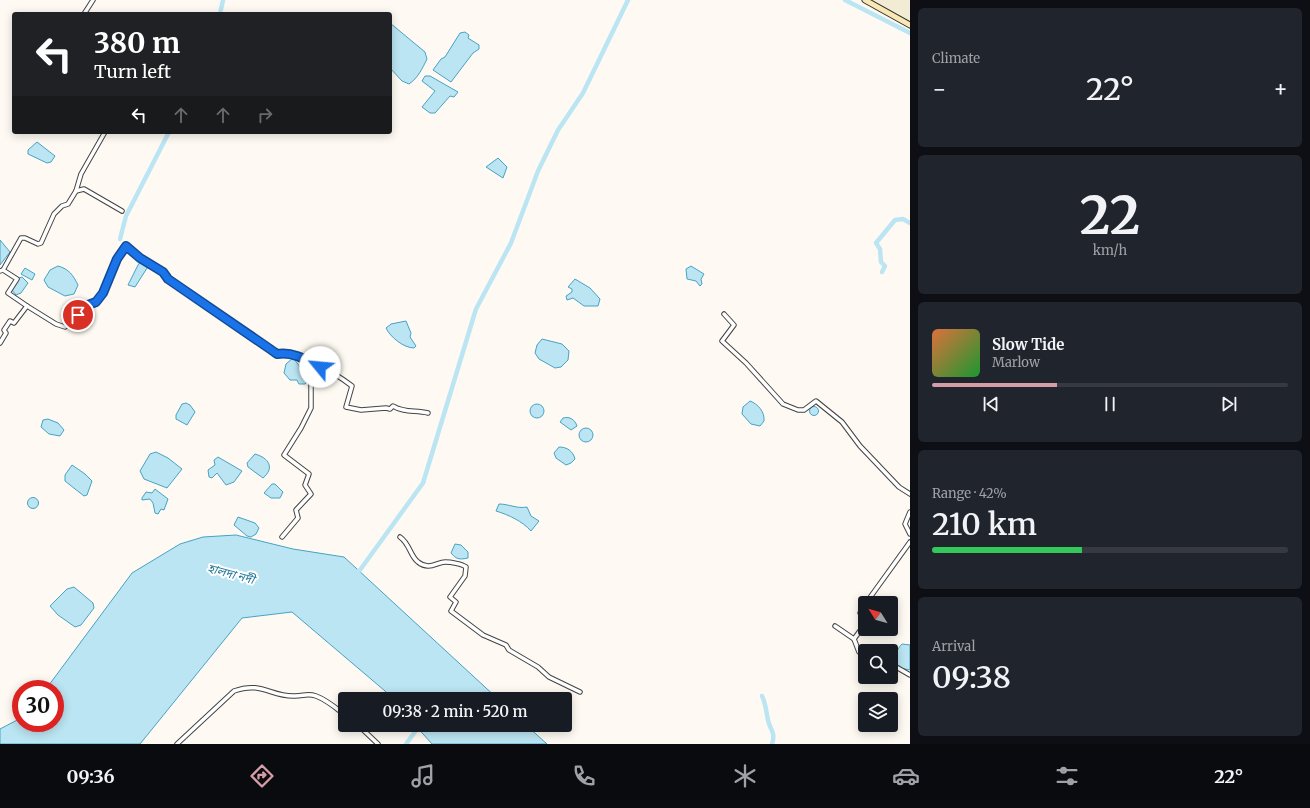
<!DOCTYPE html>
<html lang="en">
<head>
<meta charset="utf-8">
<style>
	:root { --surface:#171b24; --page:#20242c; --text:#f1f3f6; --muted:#9ea1a6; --line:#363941; --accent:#d69ca8 }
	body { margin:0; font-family:Merriweather,"Noto Sans Bengali",serif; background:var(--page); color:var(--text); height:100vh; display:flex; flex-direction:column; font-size:15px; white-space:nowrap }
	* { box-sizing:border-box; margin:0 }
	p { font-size:13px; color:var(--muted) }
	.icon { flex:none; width:22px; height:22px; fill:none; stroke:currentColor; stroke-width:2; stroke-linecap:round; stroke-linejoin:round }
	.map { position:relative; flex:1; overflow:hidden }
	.drawer { display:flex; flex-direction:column; gap:8px; padding:8px; background:#0d0f14; width:400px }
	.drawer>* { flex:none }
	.hud { position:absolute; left:12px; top:12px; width:380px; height:122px; border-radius:4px; box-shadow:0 2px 10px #0003; background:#202124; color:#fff; overflow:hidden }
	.needle { width:26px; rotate:307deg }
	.controls { position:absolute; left:858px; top:596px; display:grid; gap:8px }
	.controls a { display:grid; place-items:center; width:40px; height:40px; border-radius:4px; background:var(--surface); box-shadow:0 2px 10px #0003; font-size:20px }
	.speed { position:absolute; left:12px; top:680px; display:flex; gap:8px; font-size:20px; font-weight:700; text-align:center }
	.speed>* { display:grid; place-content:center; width:52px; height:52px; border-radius:50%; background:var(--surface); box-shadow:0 2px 10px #0003; line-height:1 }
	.speed .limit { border:6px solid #d22; background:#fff; color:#111 }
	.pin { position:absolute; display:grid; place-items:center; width:34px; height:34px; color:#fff; margin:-17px; border:2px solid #fff; border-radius:50%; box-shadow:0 1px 4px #0007 }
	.me { position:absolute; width:44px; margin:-22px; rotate:298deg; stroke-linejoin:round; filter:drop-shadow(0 0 3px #0008) }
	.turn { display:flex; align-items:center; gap:14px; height:84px; padding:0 16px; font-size:18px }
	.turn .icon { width:52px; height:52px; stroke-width:2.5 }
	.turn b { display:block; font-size:28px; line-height:34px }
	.lanes { display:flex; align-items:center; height:38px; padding:0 16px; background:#0003; justify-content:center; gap:20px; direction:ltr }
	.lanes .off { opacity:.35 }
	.big { font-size:30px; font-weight:600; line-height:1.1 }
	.drawer .widget { flex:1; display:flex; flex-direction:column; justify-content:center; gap:6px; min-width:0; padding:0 14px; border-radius:6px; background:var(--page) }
	.drawer .dial { align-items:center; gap:0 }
	.dial b { font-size:52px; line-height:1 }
	.song { display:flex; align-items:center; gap:12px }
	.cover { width:48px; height:48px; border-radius:6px; background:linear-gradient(135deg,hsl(20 70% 55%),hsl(130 70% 35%)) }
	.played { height:4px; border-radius:2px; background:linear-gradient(90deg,var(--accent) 35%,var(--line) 35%) }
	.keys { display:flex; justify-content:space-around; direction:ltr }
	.heat { display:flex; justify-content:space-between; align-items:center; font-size:22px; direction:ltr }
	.charge { height:6px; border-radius:3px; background:linear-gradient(90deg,#34c759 42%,var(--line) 0) }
	.trip { position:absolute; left:338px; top:692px; width:234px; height:40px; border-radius:4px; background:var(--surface); box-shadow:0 2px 10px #0003; font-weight:600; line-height:40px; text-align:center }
	.dock { display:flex; height:64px; justify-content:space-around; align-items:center; background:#090b0e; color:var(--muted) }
	.dock .icon { width:28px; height:28px }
	.dock .selected { color:var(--accent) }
	.dock b { font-size:18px; color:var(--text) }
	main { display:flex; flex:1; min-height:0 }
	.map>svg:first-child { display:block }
	.farmland { fill:#f3ecd4 }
	.water { fill:#bbe5f2; stroke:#47a2c4 }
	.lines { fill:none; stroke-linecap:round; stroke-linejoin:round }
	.canal { stroke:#bbe5f2; stroke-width:4.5 }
	.street-casing { stroke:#434343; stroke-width:5.5 }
	.secondary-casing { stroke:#323232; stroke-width:7 }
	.street { stroke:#fff; stroke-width:3.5 }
	.secondary { stroke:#f9e8b3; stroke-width:5 }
	.route-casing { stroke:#114b97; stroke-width:10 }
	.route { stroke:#1a73e8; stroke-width:7 }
	.labels { text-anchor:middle; stroke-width:4; stroke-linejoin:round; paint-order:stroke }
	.water-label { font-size:12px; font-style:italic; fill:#217499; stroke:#fff }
</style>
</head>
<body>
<main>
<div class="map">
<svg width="910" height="744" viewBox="0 0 910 744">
	<rect width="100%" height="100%" fill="#fefaf3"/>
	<polygon class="farmland" points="869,0 910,0 910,22 906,20"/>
	<g class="water">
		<path d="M390 23 425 52 427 59C422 69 418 78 409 84L402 81 390 68Z"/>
		<polygon points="465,32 469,35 468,38 479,45 479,49 473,53 451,82 433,70 441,59 445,57 460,33"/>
		<polygon points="425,76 430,76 458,92 454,97 450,96 435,113 430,113 422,107 435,91 422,81"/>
		<polygon points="37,142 55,156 51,162 47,163 28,154 28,150"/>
		<polygon points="498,158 507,167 503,178 486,167"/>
		<polygon points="0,240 10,252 0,265"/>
		<polygon points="141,261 146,261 149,265 135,287 128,285 138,265"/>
		<path d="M58 266C69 269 73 275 78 285L74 294 65 296 48 287 44 280 50 270Z"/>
		<polygon points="691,266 704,274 701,279 702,284 700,286 696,281 687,279 686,269"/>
		<polygon points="25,268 35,274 32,280 21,274"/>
		<polygon points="22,277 28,283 21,293 16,295 12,290 19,278"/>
		<polygon points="575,279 590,288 600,299 598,306 584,306 573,298 567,300 566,296 572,292 572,289 568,287"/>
		<path d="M406 321 411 333 410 337 416 346 414 348C404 348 390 337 386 328L391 324Z"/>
		<polygon points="542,339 562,344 569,351 568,360 561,367 555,368 539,359 535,353 537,345"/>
		<polygon points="293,358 310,379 305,384 299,384 297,380 290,380 284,373 286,364"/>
		<path d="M750 401C758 404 765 412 764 421L760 426 751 424 742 414 743 407Z"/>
		<polygon points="186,403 190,405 195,412 187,425 176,419 176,415 182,404"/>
		<circle cx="537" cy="411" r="7"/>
		<circle cx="814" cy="411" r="4.5"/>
		<path d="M563 418C570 416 575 420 577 426L571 430 560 422Z"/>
		<polygon points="48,419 58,423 64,430 60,436 49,434 41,427 43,420"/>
		<circle cx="586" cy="435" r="7"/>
		<path d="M559 447C567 447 573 451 575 459L571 463 566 465 556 458 554 453Z"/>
		<polygon points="156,452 168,458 182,469 167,488 144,479 140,471 150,454"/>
		<path d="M255 454C269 458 275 468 263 478L248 467 247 463Z"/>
		<polygon points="218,457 242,471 234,482 226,485 217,473 212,478 209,477 208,470 215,465 214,460"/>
		<polygon points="72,465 85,474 92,481 87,495 84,496 65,481 65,475"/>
		<polygon points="272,484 275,484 283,492 280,498 271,498 264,493"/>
		<polygon points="155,489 168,499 164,510 161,509 158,514 155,513 153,503 150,499 142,500 142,498 146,492 152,493"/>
		<circle cx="33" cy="503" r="5.5"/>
		<path d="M499 504C509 504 517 509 527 507L531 516 539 521 531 531C522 521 509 515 496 511Z"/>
		<polygon points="238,517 255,523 259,528 256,534 251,537 247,536 234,525"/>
		<polygon points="236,535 293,549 344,557 498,699 391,699 385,691 292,612 242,618 140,744 0,744 0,729 21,718 21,723 55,723 55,689 46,689 132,573 180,544 203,537"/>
		<path d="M455 544 461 545 468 552V558C459 560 456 559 451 553Z"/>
		<polygon points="74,587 93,603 94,608 81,625 75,627 58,615 50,606 67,589"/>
		<path d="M902 644 910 645V670C907 669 903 669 900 668 890 663 896 650 902 644Z"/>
		<polygon points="415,725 526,725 547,744 432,744"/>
	</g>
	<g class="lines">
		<g class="canal">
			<polyline points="845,0 910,33"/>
			<polyline points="220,14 223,0"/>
			<polyline points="120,239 126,216 169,132"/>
			<polyline points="882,272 885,266 881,262 880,249 876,243 895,220 903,219 910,223"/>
			<polyline points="354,575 360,570 423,483 476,309 511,243 538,171 558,130 583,93 628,0"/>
			<path d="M762 696C766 704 766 711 768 720 770 731 776 731 772 744"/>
			<polyline points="406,744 420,725"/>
		</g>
		<defs>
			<g id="street">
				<polyline points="84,14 93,0"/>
				<polyline points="76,191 81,174 105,132"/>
				<polyline points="3,270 21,238 25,238 38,244 41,243 54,214 62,206 68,204 76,191 84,189 122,211"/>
				<polyline points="0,271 3,270 17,279 8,293 27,306 14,323 10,321 4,330 6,333 0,343"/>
				<path d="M27 306 56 324 65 327 89 305 96 302 103 293 117 259 126 246 140 258 163 272 168 279 277 353C297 350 335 373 352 386L346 407 361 410 386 408 390 409 393 406C404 413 415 410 428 413"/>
				<polyline points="724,314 734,325 722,341 746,363 783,404 798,410 804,410 816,401 842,422 860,446 899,487 910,494"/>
				<polyline points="910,512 905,524 910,534"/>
				<polyline points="282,537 298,518 296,510 311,494 305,485 309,474 284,455 301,428 311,408 311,383 320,367"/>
				<path d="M400 537C410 544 410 556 418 562 429 571 437 562 445 562 451 562 462 564 466 567L465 576 450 597 456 602 451 611 483 635 506 645 509 650 538 667 549 677 580 692"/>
				<polyline points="866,603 910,542"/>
				<polyline points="865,605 860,613 865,618"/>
				<polyline points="865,624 854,639 859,652 865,657"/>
				<polyline points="835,626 854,639"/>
				<polyline points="891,664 910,675"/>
				<polyline points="358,725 378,744"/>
				<path d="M177 744 234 691C263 681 270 697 295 696 304 696 307 693 316 696 327 700 336 708 345 715"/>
			</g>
			<polyline id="secondary" points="865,0 910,25"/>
		</defs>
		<use href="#street" class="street-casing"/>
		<use href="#secondary" class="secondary-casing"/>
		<use href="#street" class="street"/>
		<use href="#secondary" class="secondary"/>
	</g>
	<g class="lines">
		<defs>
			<path id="route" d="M78 315 88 305 96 302 103 293 117 259 126 246 140 258 163 272 168 279 270 349 277 354C292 351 307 360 320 367"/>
		</defs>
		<use href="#route" class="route-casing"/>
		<use href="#route" class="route"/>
	</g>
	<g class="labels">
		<g class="water-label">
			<text transform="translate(231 574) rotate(15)" y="4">হালদা নদী</text>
		</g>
	</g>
</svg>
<div class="controls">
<a><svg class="needle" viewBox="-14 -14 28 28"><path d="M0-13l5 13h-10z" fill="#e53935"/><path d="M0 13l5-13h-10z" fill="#9ea1a6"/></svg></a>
<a><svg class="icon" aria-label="search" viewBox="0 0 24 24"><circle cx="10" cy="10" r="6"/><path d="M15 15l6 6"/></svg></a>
<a><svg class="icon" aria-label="layers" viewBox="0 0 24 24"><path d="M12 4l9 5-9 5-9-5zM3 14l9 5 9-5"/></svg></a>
</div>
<div class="speed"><div class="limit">30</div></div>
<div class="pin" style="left:78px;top:315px;background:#d93025"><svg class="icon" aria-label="arrive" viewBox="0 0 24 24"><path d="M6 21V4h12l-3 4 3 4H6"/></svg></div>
<svg class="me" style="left:320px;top:367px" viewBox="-20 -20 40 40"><circle r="19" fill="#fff"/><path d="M0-13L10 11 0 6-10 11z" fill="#1a73e8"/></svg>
<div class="trip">09:38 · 2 min · 520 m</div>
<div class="hud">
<div class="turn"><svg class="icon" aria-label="left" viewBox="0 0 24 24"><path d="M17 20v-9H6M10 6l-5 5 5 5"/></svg><div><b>380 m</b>Turn left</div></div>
<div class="lanes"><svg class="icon" aria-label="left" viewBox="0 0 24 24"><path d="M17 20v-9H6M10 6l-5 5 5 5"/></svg><svg class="icon off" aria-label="ahead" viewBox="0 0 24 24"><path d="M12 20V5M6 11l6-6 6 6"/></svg><svg class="icon off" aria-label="ahead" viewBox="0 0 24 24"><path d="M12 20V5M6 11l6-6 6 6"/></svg><svg class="icon off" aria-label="right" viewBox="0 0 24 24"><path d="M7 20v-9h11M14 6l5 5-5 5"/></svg></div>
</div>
</div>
<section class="drawer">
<div class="widget"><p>Climate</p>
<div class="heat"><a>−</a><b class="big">22°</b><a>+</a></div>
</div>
<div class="widget dial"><b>22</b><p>km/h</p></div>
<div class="widget">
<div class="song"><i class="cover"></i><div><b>Slow Tide</b><p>Marlow</p></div></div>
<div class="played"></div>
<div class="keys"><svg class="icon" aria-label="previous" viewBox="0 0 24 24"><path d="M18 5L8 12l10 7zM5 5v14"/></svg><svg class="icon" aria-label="pause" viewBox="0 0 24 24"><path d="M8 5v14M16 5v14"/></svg><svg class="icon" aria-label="next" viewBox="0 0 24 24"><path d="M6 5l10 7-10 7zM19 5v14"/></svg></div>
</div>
<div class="widget"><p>Range · 42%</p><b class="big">210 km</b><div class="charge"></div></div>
<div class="widget"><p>Arrival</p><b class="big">09:38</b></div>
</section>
</main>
<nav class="dock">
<b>09:36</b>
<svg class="icon selected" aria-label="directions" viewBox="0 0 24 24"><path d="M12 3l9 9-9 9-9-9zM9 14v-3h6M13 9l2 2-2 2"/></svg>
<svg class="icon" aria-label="music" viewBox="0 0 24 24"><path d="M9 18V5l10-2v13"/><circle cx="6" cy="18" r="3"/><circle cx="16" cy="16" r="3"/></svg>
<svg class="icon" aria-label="phone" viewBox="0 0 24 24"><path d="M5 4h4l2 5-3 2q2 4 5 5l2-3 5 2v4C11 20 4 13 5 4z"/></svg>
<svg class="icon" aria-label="climate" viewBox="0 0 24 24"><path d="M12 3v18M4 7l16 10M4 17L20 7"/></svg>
<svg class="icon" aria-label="car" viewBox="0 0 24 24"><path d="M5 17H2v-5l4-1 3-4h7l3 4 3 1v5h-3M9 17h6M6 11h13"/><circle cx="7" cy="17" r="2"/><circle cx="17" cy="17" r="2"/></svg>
<svg class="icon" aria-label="filters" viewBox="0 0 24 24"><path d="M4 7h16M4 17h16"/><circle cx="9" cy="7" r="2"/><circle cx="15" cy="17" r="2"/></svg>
<b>22°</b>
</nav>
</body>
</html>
